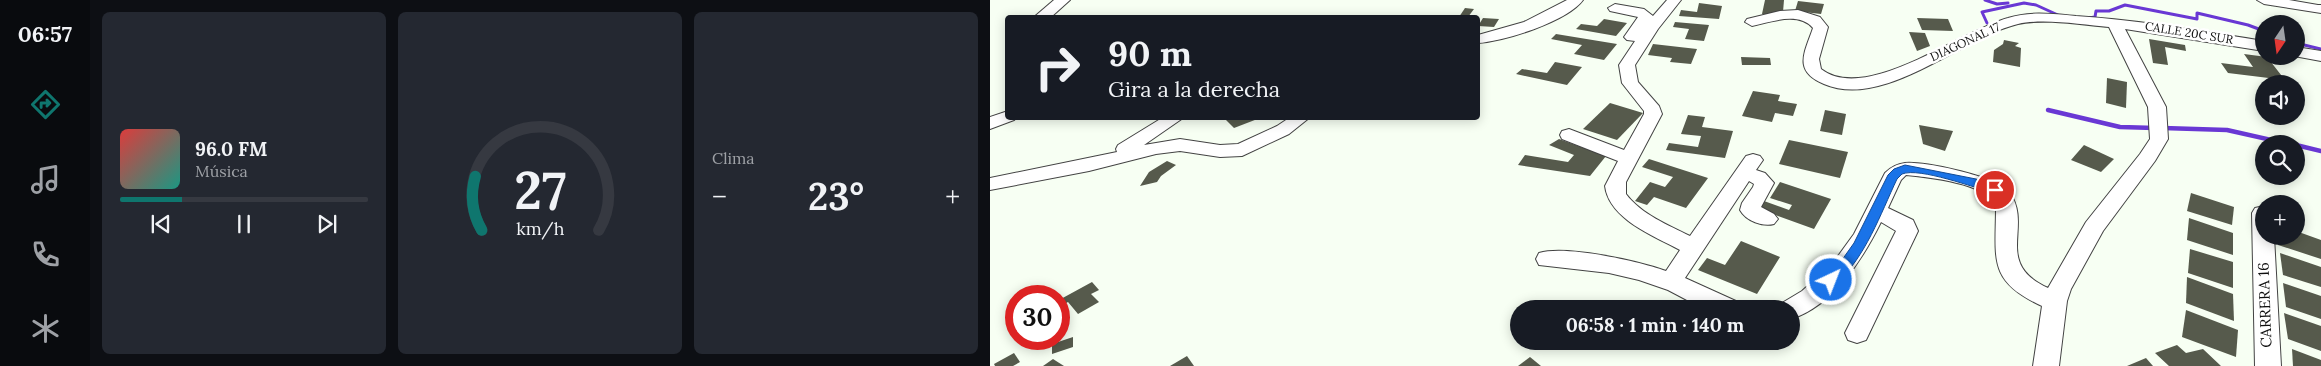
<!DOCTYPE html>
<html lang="es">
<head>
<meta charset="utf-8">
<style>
	:root { --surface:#171b24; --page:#242831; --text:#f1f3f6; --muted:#9ea1a6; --line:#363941; --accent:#0f766e }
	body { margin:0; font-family:Lora,serif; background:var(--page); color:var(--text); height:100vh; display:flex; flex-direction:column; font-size:19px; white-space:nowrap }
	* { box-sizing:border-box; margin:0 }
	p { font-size:16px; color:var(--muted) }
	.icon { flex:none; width:28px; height:28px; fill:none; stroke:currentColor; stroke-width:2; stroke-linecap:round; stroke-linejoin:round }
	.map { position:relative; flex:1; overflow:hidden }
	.sheet { display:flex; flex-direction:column; gap:12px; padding:12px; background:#0d0f14; width:900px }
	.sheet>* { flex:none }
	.guide { position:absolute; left:15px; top:15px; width:475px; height:105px; border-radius:5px; box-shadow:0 2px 12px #0003; background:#171b24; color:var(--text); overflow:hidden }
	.needle { width:32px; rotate:193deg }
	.fabs { position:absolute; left:1265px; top:15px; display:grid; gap:10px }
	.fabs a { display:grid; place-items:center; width:50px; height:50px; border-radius:50%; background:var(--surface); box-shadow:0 2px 12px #0003; font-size:25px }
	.speed { position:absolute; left:15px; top:285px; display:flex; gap:10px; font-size:25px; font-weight:700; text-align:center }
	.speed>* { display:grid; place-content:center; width:65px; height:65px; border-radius:50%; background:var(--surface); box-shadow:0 2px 12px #0003; line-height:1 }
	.speed .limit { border:8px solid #d22; background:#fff; color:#111 }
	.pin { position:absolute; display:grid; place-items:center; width:42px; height:42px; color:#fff; margin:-21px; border:2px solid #fff; border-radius:50%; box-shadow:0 1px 5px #0007 }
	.me { position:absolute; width:55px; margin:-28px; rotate:43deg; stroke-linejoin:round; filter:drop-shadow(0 0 4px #0008) }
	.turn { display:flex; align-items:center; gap:18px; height:105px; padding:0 20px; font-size:22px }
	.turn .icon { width:65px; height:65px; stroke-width:2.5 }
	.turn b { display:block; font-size:35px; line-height:42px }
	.big { font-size:38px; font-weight:700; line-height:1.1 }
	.sheet .widget { flex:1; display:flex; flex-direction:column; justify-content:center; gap:8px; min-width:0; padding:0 18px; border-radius:8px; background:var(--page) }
	.sheet .dial { align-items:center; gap:0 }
	.dial svg { height:130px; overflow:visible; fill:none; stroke:var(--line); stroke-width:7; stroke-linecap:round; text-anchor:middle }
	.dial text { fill:var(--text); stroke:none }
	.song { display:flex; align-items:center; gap:15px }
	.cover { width:60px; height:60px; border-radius:8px; background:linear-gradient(135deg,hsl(0 70% 55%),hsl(170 70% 35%)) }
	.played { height:5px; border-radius:2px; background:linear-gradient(90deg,var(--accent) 25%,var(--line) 25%) }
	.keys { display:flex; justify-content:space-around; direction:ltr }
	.heat { display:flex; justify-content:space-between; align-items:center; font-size:28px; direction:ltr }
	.sheet .tiles { flex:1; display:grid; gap:12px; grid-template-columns:repeat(3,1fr) }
	.trip { position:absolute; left:520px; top:300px; width:290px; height:50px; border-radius:25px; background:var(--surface); box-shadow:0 2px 12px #0003; font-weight:700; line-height:50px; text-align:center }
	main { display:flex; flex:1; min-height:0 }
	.tab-bar { display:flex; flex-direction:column; width:90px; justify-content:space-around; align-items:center; background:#090b0e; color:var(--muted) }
	.tab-bar .icon { width:35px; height:35px }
	.tab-bar .on { color:var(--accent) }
	.tab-bar b { font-size:22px; color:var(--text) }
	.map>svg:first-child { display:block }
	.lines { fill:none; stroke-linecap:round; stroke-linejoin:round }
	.stream-far1 { stroke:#6938d4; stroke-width:3 }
	.stream { stroke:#6938d4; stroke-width:4.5 }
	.building { fill:#565a4c }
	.minor-casing { stroke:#434343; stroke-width:2 }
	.minor { fill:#fff; fill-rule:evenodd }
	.route { fill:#1a73e8; stroke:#114b97 }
	.labels { text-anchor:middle; stroke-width:5; stroke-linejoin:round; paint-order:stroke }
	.far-street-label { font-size:12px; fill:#101010; stroke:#fff }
	.street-label { font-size:15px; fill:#101010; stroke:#fff }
</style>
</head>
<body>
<main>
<nav class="tab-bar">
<b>06:57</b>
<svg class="icon on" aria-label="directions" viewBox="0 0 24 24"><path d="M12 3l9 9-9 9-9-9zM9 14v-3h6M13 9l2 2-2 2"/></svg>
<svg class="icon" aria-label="music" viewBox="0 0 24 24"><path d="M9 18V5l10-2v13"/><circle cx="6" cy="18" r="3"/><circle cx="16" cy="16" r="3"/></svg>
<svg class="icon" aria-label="phone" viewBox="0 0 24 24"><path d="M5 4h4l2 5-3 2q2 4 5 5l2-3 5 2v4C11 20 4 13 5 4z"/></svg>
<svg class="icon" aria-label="climate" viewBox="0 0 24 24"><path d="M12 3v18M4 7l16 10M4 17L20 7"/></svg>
</nav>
<section class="sheet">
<div class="tiles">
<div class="widget">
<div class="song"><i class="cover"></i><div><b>96.0 FM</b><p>Música</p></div></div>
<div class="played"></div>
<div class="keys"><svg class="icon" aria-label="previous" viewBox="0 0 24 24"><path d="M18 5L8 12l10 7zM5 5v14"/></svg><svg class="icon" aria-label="pause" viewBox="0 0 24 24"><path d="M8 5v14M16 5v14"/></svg><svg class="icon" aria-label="next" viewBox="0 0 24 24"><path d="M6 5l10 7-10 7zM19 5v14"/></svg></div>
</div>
<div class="widget dial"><svg viewBox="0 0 100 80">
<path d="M14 69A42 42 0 1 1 86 69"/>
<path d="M14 69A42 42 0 0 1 10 36" stroke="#0f766e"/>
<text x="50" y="56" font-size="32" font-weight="700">27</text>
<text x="50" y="72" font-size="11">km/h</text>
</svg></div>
<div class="widget"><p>Clima</p>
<div class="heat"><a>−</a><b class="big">23°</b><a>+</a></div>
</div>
</div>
</section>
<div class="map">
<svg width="1331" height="366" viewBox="0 0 1331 366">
	<rect width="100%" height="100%" fill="#f7fff3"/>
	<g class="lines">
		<g class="stream-far1">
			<polyline points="995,0 1007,4 1018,3"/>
			<polyline points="1098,18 1105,17 1106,11 1119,11 1135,5 1207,19 1207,13 1258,25 1274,31"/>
			<polyline points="997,23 992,12 1034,3 1046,5 1068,15"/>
			<polyline points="1306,41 1310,44 1331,49"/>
		</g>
		<g class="stream">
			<polyline points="1058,110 1130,127 1165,128"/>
			<polyline points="1173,128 1237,130 1299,144"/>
			<polyline points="1306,145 1331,151"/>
		</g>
	</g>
	<g class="building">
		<polygon points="775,0 794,0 793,12 785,15 772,14"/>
		<polygon points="808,1 834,4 831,14 805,11"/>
		<polygon points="709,3 732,6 729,19 689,16 691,10 707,12"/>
		<polygon points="475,8 484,9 478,17 469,17"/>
		<polygon points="493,18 509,19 504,27 488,26"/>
		<polygon points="927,18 958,19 963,31 932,30"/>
		<polygon points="614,19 637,23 626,36 586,29 591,24 607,26"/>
		<polygon points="685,22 719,25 714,41 695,39 699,29 683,27"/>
		<polygon points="919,32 935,33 940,46 927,51"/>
		<polygon points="566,34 627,44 614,60 584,54 592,45 561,39"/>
		<polygon points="1159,39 1195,45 1196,51 1175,47 1178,65 1163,63"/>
		<polygon points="1014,40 1029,43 1025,46 1031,48 1030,67 1003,62 1004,50 1013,44"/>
		<polygon points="663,44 707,49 701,64 680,62 682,58 658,55"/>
		<polygon points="1254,54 1277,57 1295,80 1238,73 1231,63 1263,67"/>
		<polygon points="751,57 780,58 781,65 752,65"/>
		<polygon points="565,62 592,67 577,85 526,74 532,69 557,73"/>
		<polygon points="1117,78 1137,82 1136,108 1116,103"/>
		<polygon points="763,91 790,95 788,101 807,104 803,116 785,113 782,122 752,116"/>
		<polygon points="620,103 653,113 627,140 593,129"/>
		<polygon points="835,110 856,114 852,135 830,131"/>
		<polygon points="698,115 715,117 712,127 743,131 735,158 676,150 679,143 708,147 711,136 691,134"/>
		<polygon points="234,118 270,118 244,128"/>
		<polygon points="929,125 963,131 955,151 933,144"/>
		<polygon points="569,139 616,156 600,176 528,165 535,155 578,162 584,155 559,145"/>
		<polygon points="799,140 858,152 850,178 789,164"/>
		<polygon points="1094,145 1124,159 1111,172 1081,160"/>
		<polygon points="659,159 718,178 696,208 664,197 657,205 645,201 660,182 675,187 683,177 652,167"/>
		<polygon points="177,161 186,165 171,176 167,182 150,186 159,172"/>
		<polygon points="790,182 841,199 824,229 769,209 774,201 799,210 802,205 780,198"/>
		<polygon points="1201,193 1244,207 1242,225 1197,211"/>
		<polygon points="1199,218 1243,233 1243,255 1197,240"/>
		<polygon points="1306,231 1331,240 1331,259 1288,245 1288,236 1306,236"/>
		<polygon points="751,241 790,257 767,294 708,270 717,258 735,265"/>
		<polygon points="1200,249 1243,262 1243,288 1198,273"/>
		<polygon points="1290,253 1331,267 1331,287 1293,275"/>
		<polygon points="1197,277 1243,294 1244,321 1196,303"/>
		<polygon points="102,282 109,290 101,294 109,302 88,314 78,302 69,307 69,300"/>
		<polygon points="1293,283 1331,296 1331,319 1296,307"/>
		<polygon points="1196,310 1248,330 1246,357 1192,337"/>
		<polygon points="1294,313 1331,326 1331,351 1298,339"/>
		<polygon points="83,337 83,347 62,354 62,344"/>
		<polygon points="1187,345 1196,353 1213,349 1231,366 1179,366 1165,353"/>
		<polygon points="1302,349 1331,360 1331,366 1303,366"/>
		<polygon points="24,353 30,362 23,366 5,366 4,364"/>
		<polygon points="197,356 204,366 180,366"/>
		<polygon points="540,357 551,366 528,366"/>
		<polygon points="1156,358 1163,366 1137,366"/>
		<polygon points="63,359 74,366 53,366"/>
	</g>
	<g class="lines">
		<defs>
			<g id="minor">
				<polygon points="64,0 80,0 60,18 43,18"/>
				<path d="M577 0H593C577 22 514 41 488 43V35L534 22Z"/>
				<path d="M677 0H691L668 29 645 65 648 82 669 106 672 114 636 182V194C651 214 678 225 700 236L756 156 763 154 770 156 773 160 766 170 775 173 784 183 771 207 784 214 788 219 784 224C773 227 756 221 750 210L752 203 763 187 764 184 759 181 695 278 748 302 751 309H714L678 290 649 280 619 273 549 265 546 259 549 253C576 245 648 261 676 271L690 250C664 236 619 219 615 186L628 161 572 139 570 135 572 131 579 129 634 150 654 114V111L632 83 629 65 645 41 637 40 634 37 648 17 620 11 618 8 625 4 654 9 663 16Z"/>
				<polygon points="1267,0 1299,0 1328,5 1331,5 1331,13 1274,4"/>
				<path d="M808 10 830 17 838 27 829 59 831 69C876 104 970 31 1018 18 1040 11 1063 14 1086 16 1149 20 1211 31 1274 41V51L1135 29 1176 107 1178 139 1165 161 1113 231 1081 289 1077 301 1069 366H1043L1052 306C997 281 1006 259 1006 206 998 183 937 177 916 175L911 180 898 208 923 220 928 231 876 340 867 343 858 340 855 333 906 231 891 222C872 260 844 305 801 319V309H790L792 303 812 291 843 263 864 234 895 173C901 167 907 164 915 163 935 161 1009 177 1020 193 1043 227 1003 263 1058 288L1096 222 1150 154 1160 139 1158 107 1119 27C1093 25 1054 18 1028 24 971 38 894 110 834 84 802 71 815 52 823 28 808 11 781 22 762 26L755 22 757 19 790 11Z"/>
				<polygon points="1306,47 1331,51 1331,61 1304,56 1306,56"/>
				<polygon points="18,111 18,118 26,118 24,120 0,129 0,117"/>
				<polygon points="172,118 193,118 154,145 190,139 230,145 248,144 287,126 299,118 319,118 299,134 252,156 230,157 190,151 166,154 99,171 0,190 0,178 127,152 126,149 128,145"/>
				<polygon points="1274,206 1274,236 1284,236 1291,366 1265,366 1262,213 1265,208"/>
			</g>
		</defs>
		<use href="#minor" class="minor-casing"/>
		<use href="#minor" class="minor"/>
	</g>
	<path class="route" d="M915 165 986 179 1009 187 1011 190 1005 193C984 188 930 167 912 174L907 179C890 215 876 256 846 284H836L834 280 847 267 864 243 898 175 904 169Z"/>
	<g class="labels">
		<g class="far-street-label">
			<text transform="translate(1199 33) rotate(9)" y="4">CALLE 20C SUR</text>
			<text transform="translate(975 42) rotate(-25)" y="4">DIAGONAL 17</text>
		</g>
		<g class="street-label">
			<text transform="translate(1275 305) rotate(-92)" y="5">CARRERA 16</text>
		</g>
	</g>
</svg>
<div class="fabs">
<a><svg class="needle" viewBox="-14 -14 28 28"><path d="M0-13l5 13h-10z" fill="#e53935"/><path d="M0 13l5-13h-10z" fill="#9ea1a6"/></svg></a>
<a><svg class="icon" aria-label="sound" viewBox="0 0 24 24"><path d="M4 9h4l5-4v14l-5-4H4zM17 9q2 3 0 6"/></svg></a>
<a><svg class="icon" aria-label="search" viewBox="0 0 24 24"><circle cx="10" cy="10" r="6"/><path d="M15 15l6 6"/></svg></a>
<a>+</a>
</div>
<div class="speed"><div class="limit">30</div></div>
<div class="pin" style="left:1005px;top:190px;background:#d93025"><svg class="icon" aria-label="arrive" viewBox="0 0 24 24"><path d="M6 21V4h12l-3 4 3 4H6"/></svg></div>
<svg class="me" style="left:841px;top:280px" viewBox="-20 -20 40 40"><circle r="17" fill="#1a73e8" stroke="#fff" stroke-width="3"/><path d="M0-11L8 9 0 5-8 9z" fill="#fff"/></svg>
<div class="trip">06:58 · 1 min · 140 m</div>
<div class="guide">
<div class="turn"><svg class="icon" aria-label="right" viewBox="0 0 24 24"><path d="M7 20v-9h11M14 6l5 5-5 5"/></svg><div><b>90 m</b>Gira a la derecha</div></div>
</div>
</div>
</main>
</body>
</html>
